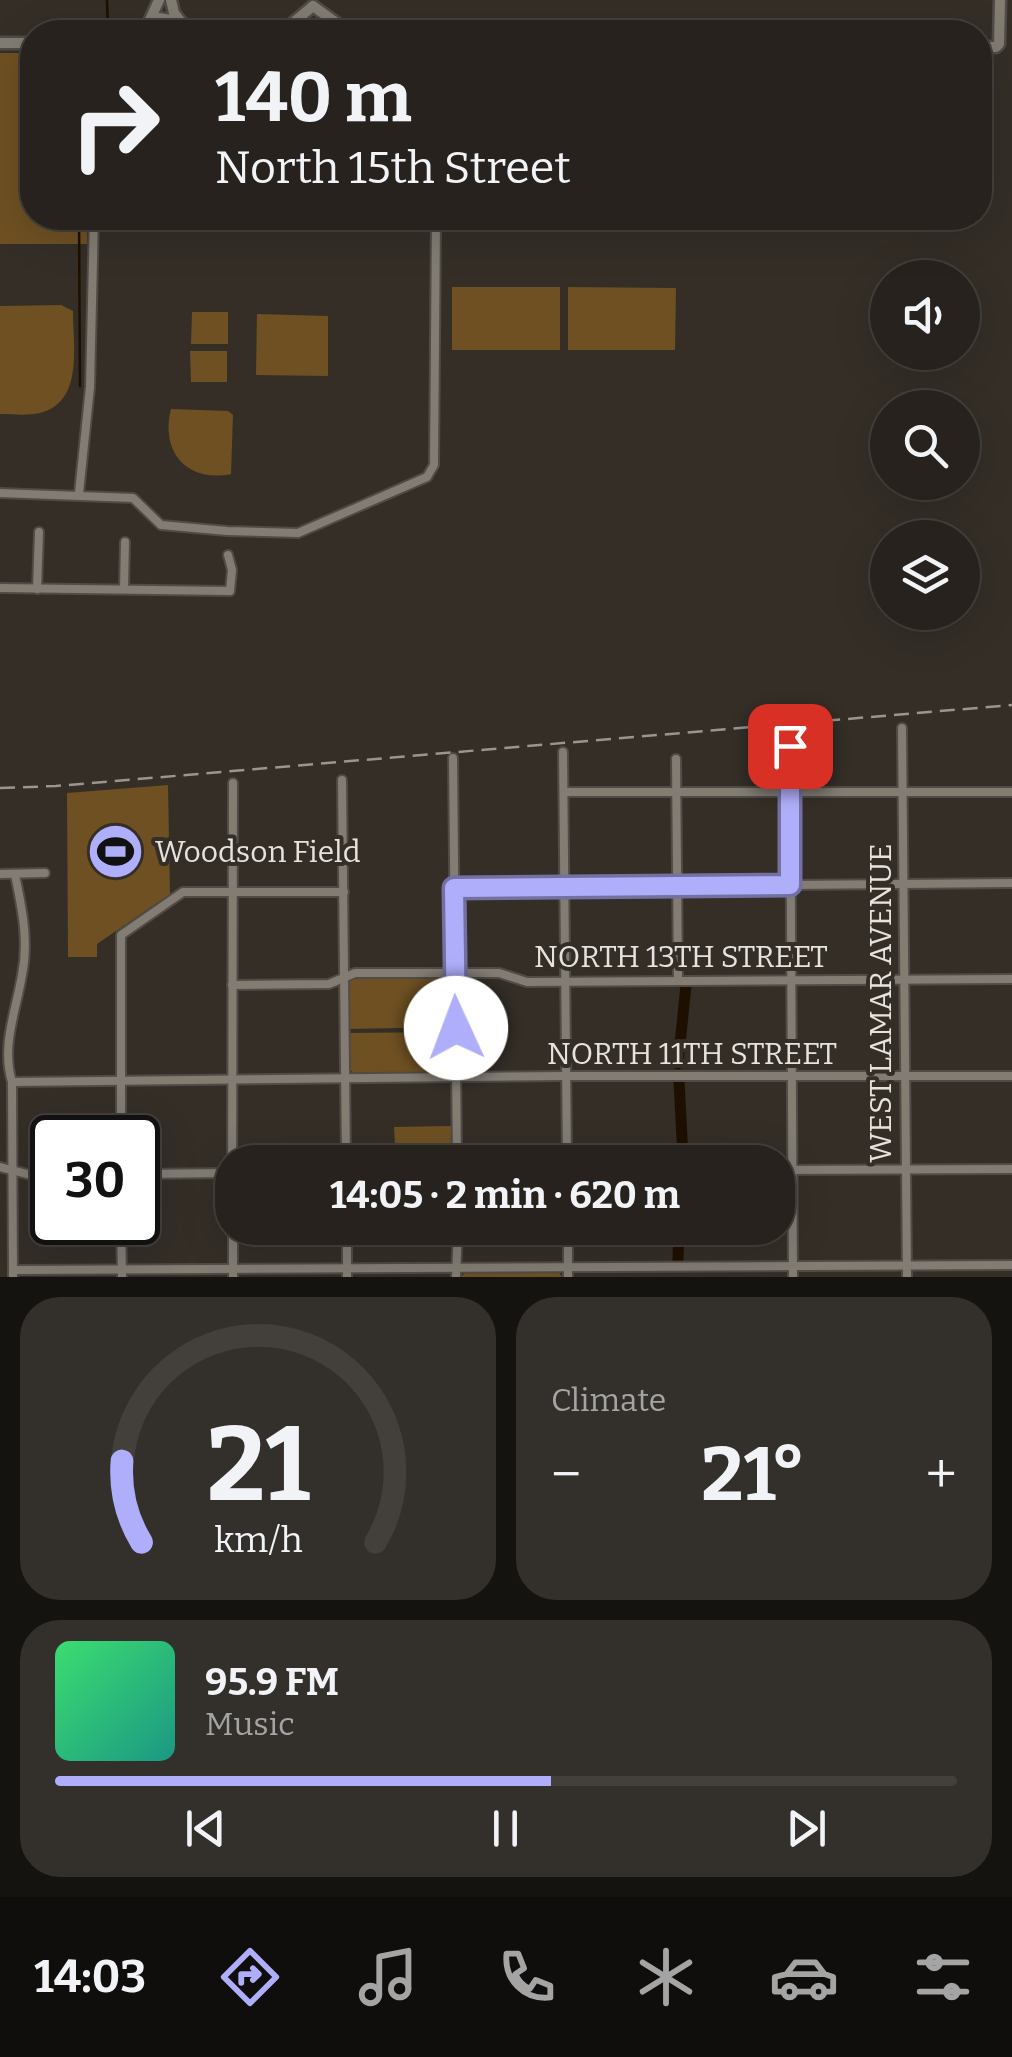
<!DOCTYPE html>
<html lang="en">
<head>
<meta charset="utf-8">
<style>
	:root { --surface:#27221d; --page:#332f2a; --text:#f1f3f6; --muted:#a4a4a4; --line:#433f3b; --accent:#afaefa }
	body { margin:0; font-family:Bitter,serif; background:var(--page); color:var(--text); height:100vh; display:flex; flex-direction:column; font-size:38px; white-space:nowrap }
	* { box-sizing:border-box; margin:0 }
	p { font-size:32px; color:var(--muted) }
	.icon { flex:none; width:55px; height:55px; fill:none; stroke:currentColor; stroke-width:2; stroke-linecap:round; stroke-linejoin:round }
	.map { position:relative; height:1277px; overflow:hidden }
	.panel { display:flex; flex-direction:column; gap:20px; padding:20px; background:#151310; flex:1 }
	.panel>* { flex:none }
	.banner { position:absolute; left:20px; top:20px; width:972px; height:210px; border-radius:40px; box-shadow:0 10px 40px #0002,0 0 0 2px var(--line); background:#27221d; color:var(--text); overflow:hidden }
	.controls { position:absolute; left:870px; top:260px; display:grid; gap:20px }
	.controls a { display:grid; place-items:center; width:110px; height:110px; border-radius:50%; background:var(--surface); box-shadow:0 10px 40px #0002,0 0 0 2px var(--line); font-size:50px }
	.speed { position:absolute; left:30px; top:1115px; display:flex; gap:20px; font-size:50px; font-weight:700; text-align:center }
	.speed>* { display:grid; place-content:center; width:130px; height:130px; border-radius:50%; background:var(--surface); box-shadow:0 10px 40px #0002,0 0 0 2px var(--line); line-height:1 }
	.speed .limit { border:5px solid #111; border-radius:15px; background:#fff; color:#111 }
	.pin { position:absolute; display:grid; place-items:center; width:85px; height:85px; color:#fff; margin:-42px; border-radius:20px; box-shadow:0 5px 15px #0006 }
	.me { position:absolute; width:110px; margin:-55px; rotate:358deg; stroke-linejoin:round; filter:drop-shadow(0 0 8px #0008) }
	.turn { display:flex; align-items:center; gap:35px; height:210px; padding:0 30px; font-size:45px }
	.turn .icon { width:130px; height:130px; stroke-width:2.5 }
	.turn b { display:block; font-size:70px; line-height:85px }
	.big { font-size:75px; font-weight:700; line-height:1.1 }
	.panel .tile { flex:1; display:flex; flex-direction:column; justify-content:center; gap:15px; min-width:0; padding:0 35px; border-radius:40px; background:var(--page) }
	.panel .dial { align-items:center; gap:0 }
	.dial svg { height:260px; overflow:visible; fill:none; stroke:var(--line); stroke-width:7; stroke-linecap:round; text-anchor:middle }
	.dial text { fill:var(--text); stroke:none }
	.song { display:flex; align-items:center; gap:30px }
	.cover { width:120px; height:120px; border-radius:15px; background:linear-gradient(135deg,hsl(140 70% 55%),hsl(170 70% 35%)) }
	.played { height:10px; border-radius:5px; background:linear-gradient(90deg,var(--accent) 55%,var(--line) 55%) }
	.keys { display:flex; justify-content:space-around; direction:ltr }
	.heat { display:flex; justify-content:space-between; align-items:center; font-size:55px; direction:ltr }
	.panel .tiles { flex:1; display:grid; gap:20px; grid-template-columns:1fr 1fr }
	.tile:last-child { grid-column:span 2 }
	.trip { position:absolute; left:215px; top:1145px; width:580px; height:100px; border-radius:40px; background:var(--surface); box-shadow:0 10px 40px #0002,0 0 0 2px var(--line); font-weight:700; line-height:100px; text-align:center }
	.tabs { display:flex; height:160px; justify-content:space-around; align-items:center; background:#100e0c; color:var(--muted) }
	.tabs .icon { width:70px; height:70px }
	.tabs .current { color:var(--accent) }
	.tabs b { font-size:45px; color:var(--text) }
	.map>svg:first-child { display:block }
	.green { fill:#6e5022 }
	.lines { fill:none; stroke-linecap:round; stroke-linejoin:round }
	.stream { stroke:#1e1000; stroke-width:2.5 }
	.river { stroke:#1e1000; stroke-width:11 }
	.minor-casing { stroke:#504b46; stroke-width:12 }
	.tertiary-casing { stroke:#504b46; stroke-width:15 }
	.minor { stroke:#827c73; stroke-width:8 }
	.tertiary { stroke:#827c73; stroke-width:10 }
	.rail { stroke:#9a9590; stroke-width:2.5; stroke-dasharray:15 8; stroke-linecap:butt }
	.route-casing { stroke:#7271a2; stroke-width:25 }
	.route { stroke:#afaefa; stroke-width:18 }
	.labels { text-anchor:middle; stroke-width:8; stroke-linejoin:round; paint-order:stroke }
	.poi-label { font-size:30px; fill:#e6e2de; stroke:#342e27; text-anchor:start }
	.street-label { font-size:30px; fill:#e6e2de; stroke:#342e27 }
</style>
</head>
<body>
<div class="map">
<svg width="1012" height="1277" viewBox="0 0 1012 1277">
	<rect width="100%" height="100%" fill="#342e27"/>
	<g class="green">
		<polygon points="0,53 32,53 32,218 87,218 87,244 0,244"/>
		<rect x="452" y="287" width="108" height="63"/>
		<polygon points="568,287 676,288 675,350 568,350"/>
		<path d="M61 305 73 311C73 346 84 402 40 413 28 416 12 414 0 414V306Z"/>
		<polygon points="192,312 228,312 228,344 191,344"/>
		<polygon points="257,314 328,316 328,376 256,375"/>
		<polygon points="190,351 227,351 227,382 191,382"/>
		<path d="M171 409 228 411 233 415 231 474C186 483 160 451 171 409Z"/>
		<polygon points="168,785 170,894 97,944 97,957 68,957 67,793"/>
		<polygon points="450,977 450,1000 447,1006 450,1027 349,1029 349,982 353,978"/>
		<polygon points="450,1032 451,1064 447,1073 353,1073 350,1069 349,1033"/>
		<polygon points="451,1126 451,1162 406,1162 398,1145 395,1145 394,1127"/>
		<polygon points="558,1271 562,1277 460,1277 467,1272"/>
	</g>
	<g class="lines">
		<g class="stream">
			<polyline points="107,0 108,32"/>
			<polyline points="79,218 80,386"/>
		</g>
		<g class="river">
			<polyline points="678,1064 686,985"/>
			<polyline points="679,1081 683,1157"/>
			<polyline points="678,1260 679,1228"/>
		</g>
		<defs>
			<g id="minor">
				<polyline points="0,493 133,498 161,525 227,531 298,533 427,477 434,465 436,218"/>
				<polyline points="79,493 90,387 94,218"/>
				<polyline points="0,588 230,591 232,570 228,555"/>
				<polyline points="37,589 39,532"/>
				<polyline points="124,589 125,542"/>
				<polyline points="902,728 907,1277"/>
				<polyline points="790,747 793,1277"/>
				<polyline points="563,752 567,1162"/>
				<polyline points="453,758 457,1162"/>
				<polyline points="676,759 678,979"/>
				<polyline points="342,780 346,1162"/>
				<polyline points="564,792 1012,792"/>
				<polyline points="0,874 45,873"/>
				<polyline points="454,888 1012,883"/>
				<polyline points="232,985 329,984 355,973 499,973 527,982 1012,979"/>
				<polyline points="12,1082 565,1076 1012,1076"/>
				<polyline points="121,1138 121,935 183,892 344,892"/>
				<polyline points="0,1167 35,1176 52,1175"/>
				<polyline points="778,1170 1012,1169"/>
				<polyline points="138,1174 232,1173"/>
				<polyline points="232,1214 233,783"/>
				<polyline points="121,1222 122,1277"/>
				<polyline points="233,1228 233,1277"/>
				<polyline points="347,1228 347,1277"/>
				<polyline points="568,1228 568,1277"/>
				<polyline points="13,1270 1012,1265"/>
				<path d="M13 1277 12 1082C1 1046 16 1011 22 975 29 941 22 908 15 875"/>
				<polyline points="456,1277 458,1228"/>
			</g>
			<g id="tertiary">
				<polyline points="171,0 174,13 189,32"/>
				<polyline points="149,22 159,0"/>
				<polyline points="141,32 159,18 180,22"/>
				<polyline points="282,32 313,6 349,32"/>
				<polyline points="0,43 32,43"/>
				<polyline points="980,47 996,47 999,44 1000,0"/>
			</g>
		</defs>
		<use href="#minor" class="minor-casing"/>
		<use href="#tertiary" class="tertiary-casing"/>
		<use href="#minor" class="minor"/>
		<use href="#tertiary" class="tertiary"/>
		<polyline class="rail" points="0,788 56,786 1012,705"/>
	</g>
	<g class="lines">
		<defs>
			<polyline id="route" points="456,1028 454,888 790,885 790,746"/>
		</defs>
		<use href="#route" class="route-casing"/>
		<use href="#route" class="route"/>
	</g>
	<defs>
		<symbol id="stadium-disc" viewBox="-11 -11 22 22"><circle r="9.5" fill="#afaefa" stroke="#342e27"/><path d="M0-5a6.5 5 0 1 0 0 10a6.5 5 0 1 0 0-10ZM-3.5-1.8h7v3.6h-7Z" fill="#111"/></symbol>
	</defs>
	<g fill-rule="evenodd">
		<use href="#stadium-disc" x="84" y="820" width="63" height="63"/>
	</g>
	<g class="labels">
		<g class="poi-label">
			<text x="155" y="862">Woodson Field</text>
		</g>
		<g class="street-label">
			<text x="681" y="967">NORTH 13TH STREET</text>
			<text transform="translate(881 1003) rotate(-90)" y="10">WEST LAMAR AVENUE</text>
			<text x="692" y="1064">NORTH 11TH STREET</text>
		</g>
	</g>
</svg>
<div class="controls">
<a><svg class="icon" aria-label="sound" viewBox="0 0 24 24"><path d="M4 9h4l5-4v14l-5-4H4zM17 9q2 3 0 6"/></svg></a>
<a><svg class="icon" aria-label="search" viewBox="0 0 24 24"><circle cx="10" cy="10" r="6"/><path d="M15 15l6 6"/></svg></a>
<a><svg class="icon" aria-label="layers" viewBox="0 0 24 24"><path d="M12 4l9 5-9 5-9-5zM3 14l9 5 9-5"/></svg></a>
</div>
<div class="speed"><div class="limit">30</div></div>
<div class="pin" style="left:790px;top:746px;background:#d93025"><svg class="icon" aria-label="arrive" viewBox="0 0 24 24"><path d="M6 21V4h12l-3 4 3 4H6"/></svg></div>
<svg class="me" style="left:456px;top:1028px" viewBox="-20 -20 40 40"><circle r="19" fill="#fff"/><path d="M0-13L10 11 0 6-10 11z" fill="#afaefa"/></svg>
<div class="trip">14:05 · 2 min · 620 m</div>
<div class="banner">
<div class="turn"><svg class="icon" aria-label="right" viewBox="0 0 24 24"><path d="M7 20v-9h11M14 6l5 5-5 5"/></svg><div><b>140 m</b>North 15th Street</div></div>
</div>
</div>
<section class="panel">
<div class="tiles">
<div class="tile dial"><svg viewBox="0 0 100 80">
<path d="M14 69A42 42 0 1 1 86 69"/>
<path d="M14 69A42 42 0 0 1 8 44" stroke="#afaefa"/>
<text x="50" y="56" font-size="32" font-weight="700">21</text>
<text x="50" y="72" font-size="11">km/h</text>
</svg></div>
<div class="tile"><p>Climate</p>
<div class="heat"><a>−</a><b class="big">21°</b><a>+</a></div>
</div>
<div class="tile">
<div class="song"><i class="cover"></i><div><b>95.9 FM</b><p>Music</p></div></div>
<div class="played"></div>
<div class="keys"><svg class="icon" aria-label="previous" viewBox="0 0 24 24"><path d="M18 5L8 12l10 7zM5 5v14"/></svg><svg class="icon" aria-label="pause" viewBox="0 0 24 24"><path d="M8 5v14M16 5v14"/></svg><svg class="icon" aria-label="next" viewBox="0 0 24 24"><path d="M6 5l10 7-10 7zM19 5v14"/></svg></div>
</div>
</div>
</section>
<nav class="tabs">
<b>14:03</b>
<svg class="icon current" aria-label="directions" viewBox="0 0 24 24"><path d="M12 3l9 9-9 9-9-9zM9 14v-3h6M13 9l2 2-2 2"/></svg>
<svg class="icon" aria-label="music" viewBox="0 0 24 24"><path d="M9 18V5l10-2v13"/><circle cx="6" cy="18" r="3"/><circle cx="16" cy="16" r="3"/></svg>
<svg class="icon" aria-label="phone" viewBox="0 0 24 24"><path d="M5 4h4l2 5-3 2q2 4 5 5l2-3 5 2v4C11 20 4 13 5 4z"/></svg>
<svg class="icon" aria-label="climate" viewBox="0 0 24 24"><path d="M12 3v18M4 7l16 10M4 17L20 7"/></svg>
<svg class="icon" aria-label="car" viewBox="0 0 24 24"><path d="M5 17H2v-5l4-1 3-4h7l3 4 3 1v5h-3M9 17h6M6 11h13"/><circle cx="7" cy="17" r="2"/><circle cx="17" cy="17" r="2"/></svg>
<svg class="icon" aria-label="filters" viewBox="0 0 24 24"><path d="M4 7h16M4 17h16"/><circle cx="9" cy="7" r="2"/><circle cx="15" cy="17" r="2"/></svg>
</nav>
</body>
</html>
